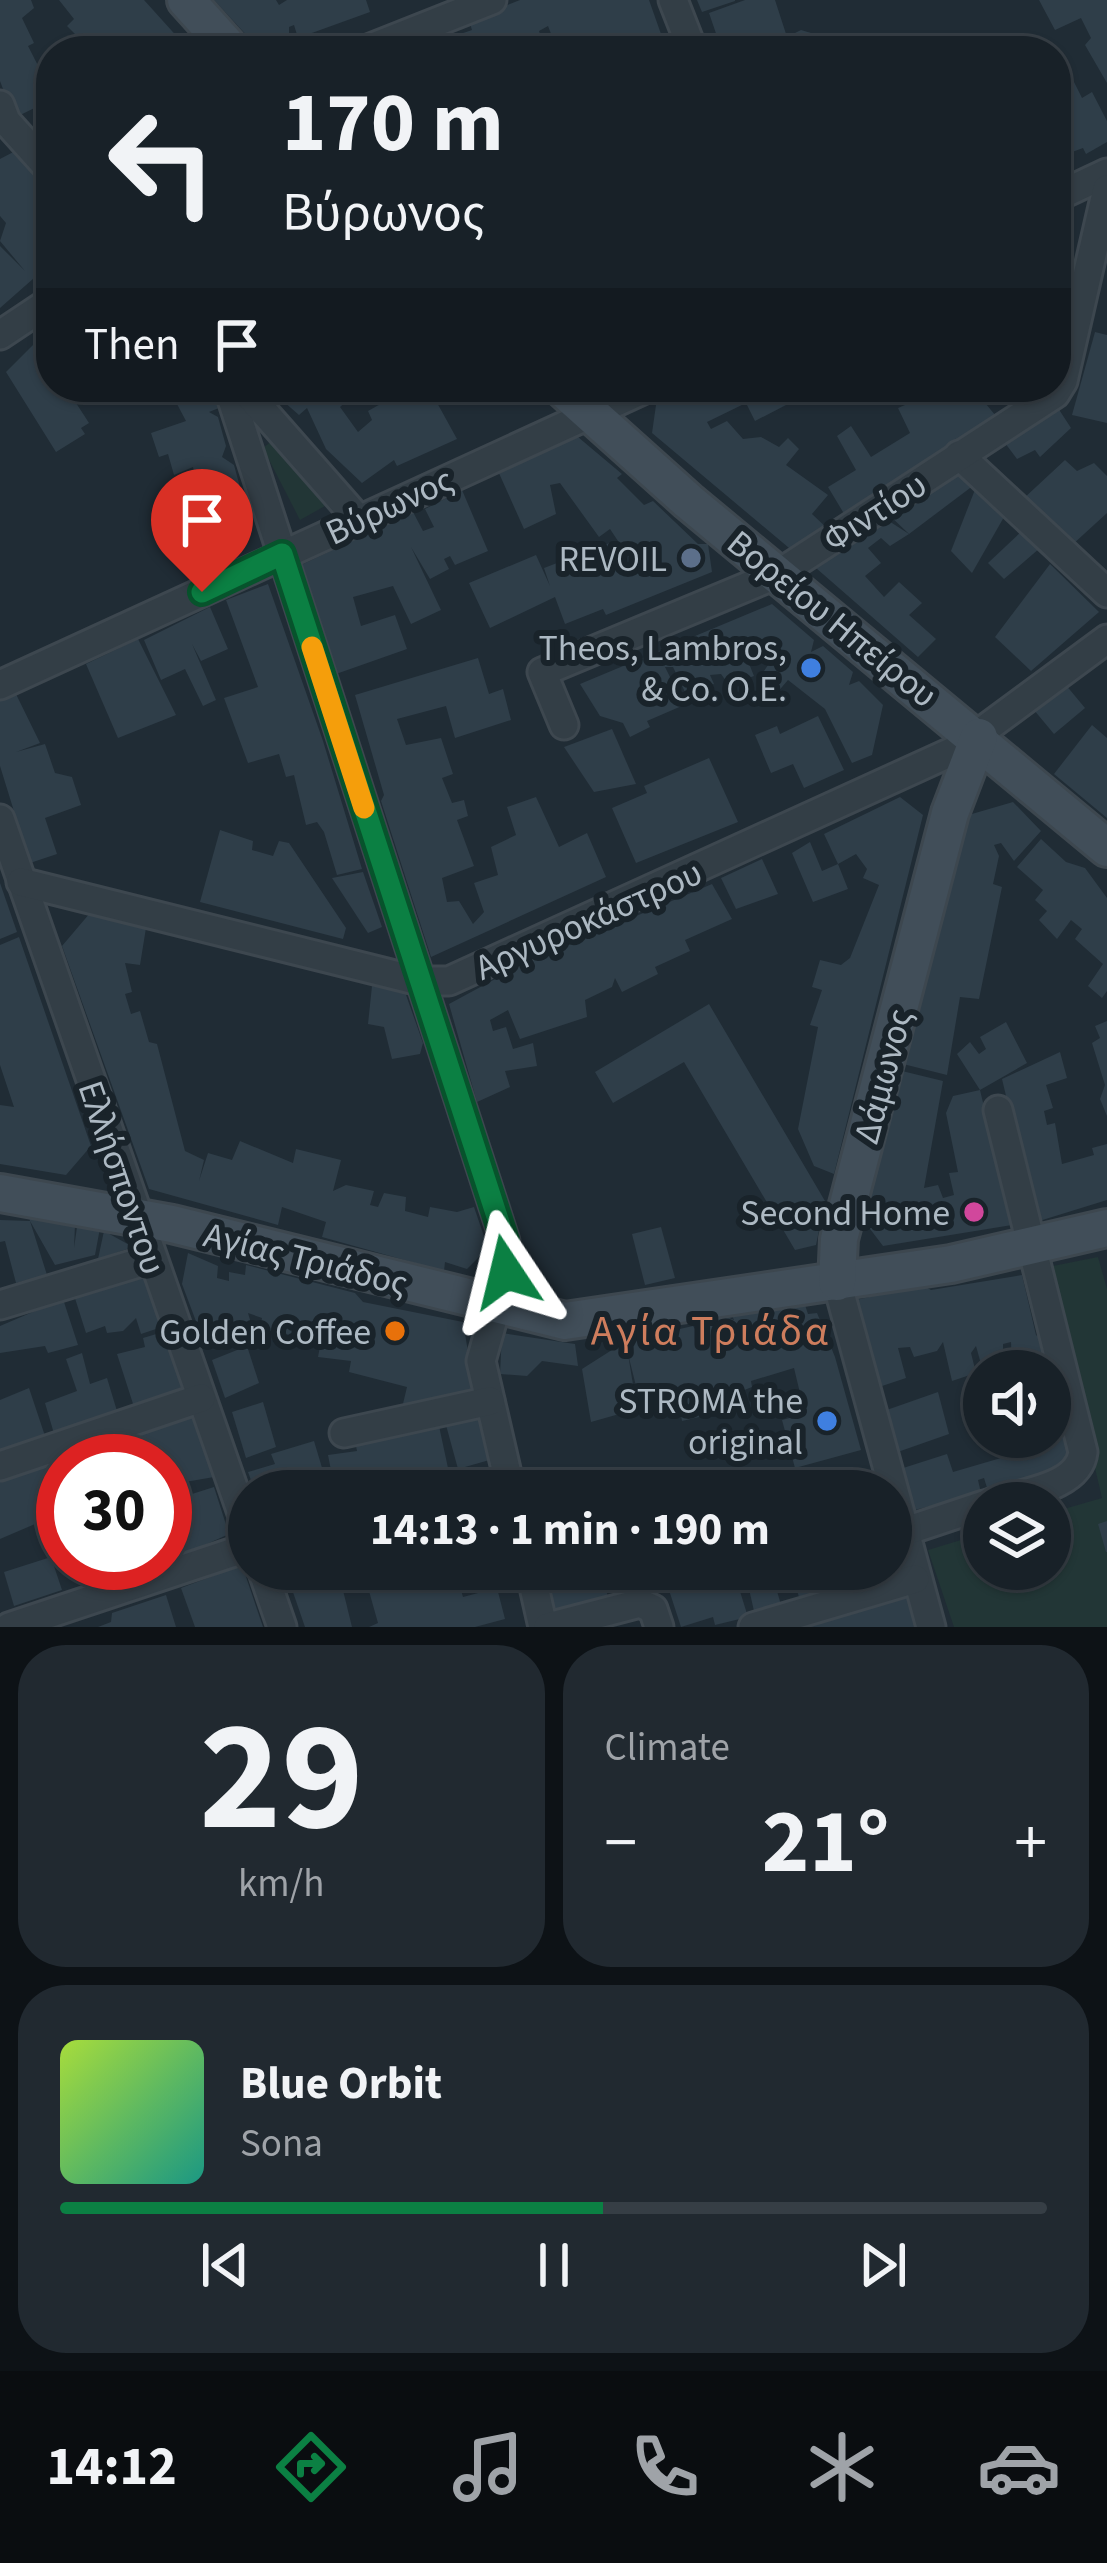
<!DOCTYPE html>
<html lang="en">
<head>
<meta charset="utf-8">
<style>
	:root { --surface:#182128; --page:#212930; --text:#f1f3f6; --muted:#9fa3a8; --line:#363e45; --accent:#0b8043 }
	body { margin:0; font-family:"Source Sans 3",sans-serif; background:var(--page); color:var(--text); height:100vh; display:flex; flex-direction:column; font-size:45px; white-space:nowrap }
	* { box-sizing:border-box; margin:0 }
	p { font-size:39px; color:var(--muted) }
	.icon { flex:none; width:66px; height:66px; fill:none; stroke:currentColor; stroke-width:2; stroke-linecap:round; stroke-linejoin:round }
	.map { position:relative; height:1627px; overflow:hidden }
	.panel { display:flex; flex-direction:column; gap:18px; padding:18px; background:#0d1216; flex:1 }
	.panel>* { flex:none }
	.hud { position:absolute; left:36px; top:36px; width:1035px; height:366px; border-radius:48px; box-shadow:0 3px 9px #0004,0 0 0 3px var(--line); background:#182128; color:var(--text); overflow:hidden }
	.buttons { position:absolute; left:963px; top:1350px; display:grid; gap:24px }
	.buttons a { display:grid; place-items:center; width:108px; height:108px; border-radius:50%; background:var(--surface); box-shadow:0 3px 9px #0004,0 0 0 3px var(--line); font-size:60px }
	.speed { position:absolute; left:36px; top:1434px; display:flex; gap:24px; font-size:60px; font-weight:700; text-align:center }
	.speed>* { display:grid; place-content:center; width:156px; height:156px; border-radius:50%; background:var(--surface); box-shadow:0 3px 9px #0004,0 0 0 3px var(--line); line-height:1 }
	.speed .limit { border:18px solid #d22; background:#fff; color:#111 }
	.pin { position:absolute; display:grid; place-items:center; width:102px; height:102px; color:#fff; margin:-123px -51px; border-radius:50% 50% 50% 0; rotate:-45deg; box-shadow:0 0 12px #0007 }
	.pin .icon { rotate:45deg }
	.me { position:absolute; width:132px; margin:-66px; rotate:350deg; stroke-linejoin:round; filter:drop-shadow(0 0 9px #0008) }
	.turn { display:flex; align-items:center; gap:42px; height:252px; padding:0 48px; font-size:54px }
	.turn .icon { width:156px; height:156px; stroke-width:2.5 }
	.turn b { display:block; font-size:84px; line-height:102px }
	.then { display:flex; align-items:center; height:114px; padding:0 48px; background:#0003; gap:24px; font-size:45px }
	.big { font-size:90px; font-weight:700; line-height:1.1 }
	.panel .tile { flex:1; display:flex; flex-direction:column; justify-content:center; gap:18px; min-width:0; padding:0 42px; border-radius:48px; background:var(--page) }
	.panel .dial { align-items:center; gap:0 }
	.dial b { font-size:156px; line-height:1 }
	.song { display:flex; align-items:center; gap:36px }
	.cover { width:144px; height:144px; border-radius:18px; background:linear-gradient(135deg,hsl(80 70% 55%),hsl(170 70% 35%)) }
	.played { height:12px; border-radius:6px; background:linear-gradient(90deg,var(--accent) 55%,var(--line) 55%) }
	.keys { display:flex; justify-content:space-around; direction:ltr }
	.heat { display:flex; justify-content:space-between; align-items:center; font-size:66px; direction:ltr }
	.panel .tiles { flex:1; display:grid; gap:18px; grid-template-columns:1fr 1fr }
	.tile:last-child { grid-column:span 2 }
	.trip { position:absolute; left:228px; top:1470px; width:684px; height:120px; border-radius:60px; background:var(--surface); box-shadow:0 3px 9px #0004,0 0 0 3px var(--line); font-weight:700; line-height:120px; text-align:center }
	.tab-bar { display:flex; height:192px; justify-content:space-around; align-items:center; background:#0a0d10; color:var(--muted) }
	.tab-bar .icon { width:84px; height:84px }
	.tab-bar .current { color:var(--accent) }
	.tab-bar b { font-size:54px; color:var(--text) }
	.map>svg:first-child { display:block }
	.green { fill:#223636 }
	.building { fill:#2f3e49 }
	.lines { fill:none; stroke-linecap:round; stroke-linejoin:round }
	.street-casing { stroke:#3d474f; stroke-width:33 }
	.secondary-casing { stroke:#3d474f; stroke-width:42 }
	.street { stroke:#333e46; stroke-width:27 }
	.secondary { stroke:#414e59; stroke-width:36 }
	.route-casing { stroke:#07532c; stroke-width:30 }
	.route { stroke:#0b8043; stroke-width:21 }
	.slow { stroke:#f59e0b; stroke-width:21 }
	.service-dot { fill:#5c6f8a; stroke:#19232a; stroke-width:4.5 }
	.shop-dot { fill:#3f7fe0; stroke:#19232a; stroke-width:4.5 }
	.hotel-dot { fill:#d1479c; stroke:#19232a; stroke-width:4.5 }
	.food-dot { fill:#e8710a; stroke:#19232a; stroke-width:4.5 }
	.labels { text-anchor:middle; stroke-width:12; stroke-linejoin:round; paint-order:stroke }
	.street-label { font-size:36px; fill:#adb9c3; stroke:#19232a }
	.poi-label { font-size:36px; fill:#adb9c3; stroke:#19232a; text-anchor:end }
	.quarter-label { font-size:42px; letter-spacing:3px; fill:#ce7d5d; stroke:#19232a }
</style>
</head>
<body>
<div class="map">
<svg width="1107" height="1627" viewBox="0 0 1107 1627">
	<rect width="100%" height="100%" fill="#202c35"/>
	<g class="green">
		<polygon points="272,441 325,506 300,520 263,448"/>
		<polygon points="1098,1257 1107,1289 1107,1627 954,1627 928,1550 984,1533 984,1569 1050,1569 1050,1513 1102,1498 1048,1267"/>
	</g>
	<g class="building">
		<polygon points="0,0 31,0 34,8 22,18 34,43 28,46 51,91 51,100 14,118 0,81"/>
		<polygon points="59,0 144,0 190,51 92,51 67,26 74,19"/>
		<polygon points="214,0 276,0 279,5 287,0 366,0 370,12 298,38 294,25 289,27 289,41 261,51"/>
		<polygon points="520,0 649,0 667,51 606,51 602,39 588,44 586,37 557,49 548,26 539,31 545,51 410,51 472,30 469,20"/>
		<polygon points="697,0 735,0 735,1 702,12"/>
		<polygon points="745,0 775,0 787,37 801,30 811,33 817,51 722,51 709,13"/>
		<polygon points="1039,0 1107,0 1107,83 1085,45 1091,38 1081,18 1055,30"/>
		<polygon points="1072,78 1082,98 1092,92 1107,121 1107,142 1086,154 1083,148 1056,158 1056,86"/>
		<polygon points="51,115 51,142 37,126"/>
		<polygon points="19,149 51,186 51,263 0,308 0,246 25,271 0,241 6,223 0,216 0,159"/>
		<polygon points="48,330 51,387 67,389 89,423 81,428 85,434 56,452 6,372"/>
		<polygon points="1095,332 1107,335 1107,423 1072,415"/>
		<polygon points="168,387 212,387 219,408 209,412 218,417 226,446 222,457 234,465 252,531 229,554 185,569 168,528 202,509 193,467 174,475 168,454 159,457 151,433 186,421"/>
		<polygon points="267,387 320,387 324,393 329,387 362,387 340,407 358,432 372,420 368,411 407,389 415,395 430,390 457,439 397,466 394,460 362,483 326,449 307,408 299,415"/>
		<polygon points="692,387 794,387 780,394 786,405 755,421 746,403 707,422 711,429 727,421 743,439 761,437 779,447 788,438 799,449 786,465 828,495 812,514 829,530 795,553 652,433 656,405"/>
		<polygon points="947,387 972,387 1000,421 846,517 828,487 856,470 837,436 851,426 871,457 910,433 898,408"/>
		<polygon points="1006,387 1032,387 1030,403 1005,402"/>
		<polygon points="1058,408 1071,428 1040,457 1035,450 1017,459 1005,443"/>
		<polygon points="578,437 622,474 617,478 644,505 653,501 698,544 708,544 712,572 606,615 603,609 565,624 555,597 490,628 469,583 536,555 550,586 544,568 578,555 588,564 591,552 611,542 629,568 636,556 630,559 610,529 599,537 560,483 550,485 556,514 524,529 498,471"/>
		<polygon points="1065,460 1077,471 1094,463 1107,476 1107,513 1072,545 1022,500"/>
		<polygon points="956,464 978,482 909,534 886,512"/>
		<polygon points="978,482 1004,517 972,573 951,551"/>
		<polygon points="462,490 488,551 455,565 450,556 444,559 449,569 430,579 411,547 441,610 411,624 393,586 353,597 361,626 395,615 407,649 336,674 301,565 413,512 423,531 434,527 425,509"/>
		<polygon points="878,514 909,534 890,546 881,538 868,548 881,563 865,576 884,597 899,582 922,603 909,615 936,639 918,657 808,561"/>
		<polygon points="1023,530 1040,548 1004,579 988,563"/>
		<polygon points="1050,564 1099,612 1031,671 995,637"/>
		<polygon points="268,584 323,741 362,869 337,875 324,832 317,822 306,825 294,775 286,777 279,754 248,763 224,698 258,687 226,600"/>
		<polygon points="772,604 814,640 811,652 823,646 853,672 849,685 859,681 883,705 872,755 852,763 825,709 788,680 776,694 760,677 768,665 744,651 754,676 729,685 721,674 710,675 714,684 686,694 673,667 665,667 684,705 647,721 650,727 630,737 623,723 600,716 580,684"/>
		<polygon points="210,607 228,649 201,661 192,644 216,700 203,706 185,669 161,680 144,640"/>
		<polygon points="138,639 176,715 118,738 86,664"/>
		<polygon points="478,658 489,694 503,689 511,720 455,738 446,706 397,719 406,745 441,738 453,774 442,778 452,803 464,800 468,816 457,820 474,866 442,878 447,902 459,901 473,924 484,912 474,883 498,875 491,847 516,835 507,807 536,797 559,847 587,833 606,877 431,957 381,801 384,795 355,695"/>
		<polygon points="1065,684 1085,708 1054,734 1034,710"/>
		<polygon points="14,690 40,743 16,752 45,744 55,773 72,777 81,805 45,818 57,854 30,863 0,766 0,696"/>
		<polygon points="818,716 844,770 804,788 793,764 771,773 755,735 777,726 780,734"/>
		<polygon points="1092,725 1107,738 1107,818 1054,774"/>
		<polygon points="612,729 636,784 594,792 564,747"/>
		<polygon points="709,758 738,822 636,863 612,808 647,793 644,786"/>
		<polygon points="900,797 923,815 834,1174 814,1166 798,1129 818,1027 810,1025 822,990 812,987 820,960 841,965 850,958 879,885 863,878 867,869 856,854 838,864 848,889 813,902 792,853 810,842 822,871 838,864 824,834"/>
		<polygon points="1013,802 1041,831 1014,861 1001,843 994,845 999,856 993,884 1002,887 979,999 960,997 947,1075 903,1064 965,816"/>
		<polygon points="220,830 253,841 252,850 273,856 279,841 289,843 346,928 343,939 200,902"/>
		<polygon points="1041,839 1066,862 1085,868 1107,898 1107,991 1102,998 1088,986 1103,964 1075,939 1082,929 1071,920 1057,939 1039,920 1047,911 1035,900 1043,890 1017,867"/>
		<polygon points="762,859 778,894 736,909 721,878"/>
		<polygon points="363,872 382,927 368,933 332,878"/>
		<polygon points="0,883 17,932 0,939"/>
		<polygon points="712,884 732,919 685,940 690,951 655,967 658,974 622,992 615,978 612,987 585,1000 587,1017 520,1039 508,1010 490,1020 493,1031 506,1027 513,1049 533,1043 537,1066 505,1071 510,1087 477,1102 449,1004 525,963"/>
		<polygon points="90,913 146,928 140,965 125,963 132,992 125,994 131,1014 140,1011 149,1042 157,1044 185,1151 204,1160 199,1181 208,1153 232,1160 240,1141 293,1163 296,1149 341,1160 333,1191 346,1185 374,1191 370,1205 378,1207 384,1193 406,1197 405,1211 428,1217 430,1207 457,1212 474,1207 488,1248 467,1269 445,1262 444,1271 322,1237 326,1222 282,1207 278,1225 149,1189 62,946"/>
		<polygon points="19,937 91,1146 66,1175 0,1164 0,1105 14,1107 0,1065 0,945"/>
		<polygon points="372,986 405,992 423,1043 420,1054 392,1059 384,1027 368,1024"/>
		<polygon points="709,1004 825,1201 816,1245 795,1250 684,1062 613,1103 595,1072"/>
		<polygon points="1107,1021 1107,1116 1100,1099 1105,1085 1092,1043 1100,1038 1095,1026"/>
		<polygon points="1006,1022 1027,1063 980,1090 1012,1225 883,1246 861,1217 902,1071 943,1081 924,1188 938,1185 943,1198 954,1195 949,1173 958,1172 946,1113 953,1096 980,1090 957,1054 970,1042 979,1054 986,1049 980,1037"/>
		<polygon points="1060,1052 1067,1078 1046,1085 1053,1108 1044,1111 1047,1125 1055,1123 1062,1164 1094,1155 1092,1148 1107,1144 1107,1200 1036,1222 1002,1079"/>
		<polygon points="29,1216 75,1225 74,1248 77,1227 100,1228 95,1255 55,1265 30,1221 47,1275 16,1283 5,1241 0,1242 0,1220 30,1221"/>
		<polygon points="661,1227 675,1278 645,1285 632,1234"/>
		<polygon points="104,1231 133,1247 98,1259"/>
		<polygon points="188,1253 218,1266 217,1278 229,1281 229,1272 245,1275 246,1265 355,1293 363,1302 463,1322 476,1399 402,1408 407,1387 349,1372 351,1361 318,1357 321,1341 260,1329 262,1318 248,1313 253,1330 206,1348 182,1284"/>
		<polygon points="142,1271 162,1327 141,1334 136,1318 123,1331 107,1333 105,1326 86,1333 74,1295"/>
		<polygon points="1022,1275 1036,1335 1045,1341 1051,1367 1048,1371 1012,1371 1011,1342 1003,1344 1003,1370 983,1371 976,1346 971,1353 976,1373 952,1381 943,1342 937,1351 914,1357 910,1347 898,1348 906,1378 870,1390 847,1302 922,1285 931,1290"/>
		<polygon points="63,1299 78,1345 48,1353 45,1346 0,1353 0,1326"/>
		<polygon points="804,1302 808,1314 817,1313 835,1357 861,1450 795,1468 782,1420 805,1414 794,1368 751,1381 752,1387 714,1402 716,1413 682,1421 677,1394 640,1402 628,1354 637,1409 591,1422 582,1369 626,1341 693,1326 697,1332 704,1320 722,1315 734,1320 731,1313"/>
		<polygon points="163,1332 186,1395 135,1410 117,1354 145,1347 143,1338"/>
		<polygon points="502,1333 575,1344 578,1366 542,1361 527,1376 500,1374"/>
		<polygon points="247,1346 259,1383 225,1398 212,1360"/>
		<polygon points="82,1353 90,1384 107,1378 120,1421 55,1437 45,1403 77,1391 66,1359"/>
		<polygon points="1050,1369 1073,1469 988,1491 984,1478 978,1480 981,1493 911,1511 900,1469 947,1454 953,1472 1035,1448 1032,1437 1050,1437"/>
		<polygon points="984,1387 984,1418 983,1418 975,1390"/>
		<polygon points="29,1388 47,1442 0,1455 0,1400"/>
		<polygon points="938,1392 949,1434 892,1454 881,1412"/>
		<polygon points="263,1402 276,1447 246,1458 232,1412"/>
		<polygon points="192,1410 214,1477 168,1485 165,1461 63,1461 63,1512 0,1539 0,1480 77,1453 110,1448 113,1437 132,1432 139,1442 137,1435"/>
		<polygon points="482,1414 493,1459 458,1469 446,1425"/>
		<polygon points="439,1426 448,1468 387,1491 367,1491 366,1486 335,1491 328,1455 357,1451 355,1441"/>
		<polygon points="314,1441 329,1491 255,1491 248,1472 275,1464 271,1454"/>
		<polygon points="495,1473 500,1491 425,1491 424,1489"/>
		<polygon points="560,1473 571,1477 576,1491 527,1491 531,1483"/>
		<polygon points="185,1487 193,1498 192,1494 214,1487 229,1534 165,1563 165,1494"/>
		<polygon points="1107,1521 1107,1552 1106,1552 1098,1524"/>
		<polygon points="51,1557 62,1590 14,1606 4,1572"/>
		<polygon points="92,1563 121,1563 125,1576 99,1585"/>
		<polygon points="242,1565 263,1627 195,1627 181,1588"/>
		<polygon points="285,1569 339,1574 352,1627 305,1627"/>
		<polygon points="386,1569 455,1569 463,1597 497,1588 505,1619 475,1627 369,1627 378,1623 367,1584 389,1579"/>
		<polygon points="544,1569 600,1569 608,1597 553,1612"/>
		<polygon points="698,1569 733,1569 748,1617 715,1625 713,1617 681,1627 668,1587 700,1574"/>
		<polygon points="790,1569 852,1569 856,1580 800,1600"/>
		<polygon points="775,1584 781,1605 754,1611 749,1589"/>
		<polygon points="908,1593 919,1627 795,1627"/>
		<polygon points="166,1595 176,1627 98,1627 111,1622 112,1613"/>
	</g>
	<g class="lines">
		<defs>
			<g id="street">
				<polyline points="673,0 693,51"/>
				<polyline points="363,51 492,0"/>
				<polyline points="0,105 6,121 51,171"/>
				<polyline points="1056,197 1107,173"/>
				<polyline points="0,335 51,301"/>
				<polyline points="228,387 505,1241 506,1272 481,1361 511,1491"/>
				<polyline points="242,387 358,519"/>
				<polyline points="959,455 1107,593"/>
				<polyline points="0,685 649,387"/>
				<polyline points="564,725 542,672 780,573 1055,394 1063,381 1107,189"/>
				<polyline points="0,819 249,1533"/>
				<polyline points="21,882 419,981 449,981 958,749 1107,639"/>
				<polyline points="837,1282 931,1627"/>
				<polyline points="0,1305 151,1259"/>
				<polyline points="344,1433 490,1401"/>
				<polyline points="0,1466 201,1398"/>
				<path d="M991 1503C1021 1493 1079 1488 1083 1452L998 1110"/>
				<polyline points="903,1532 984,1505"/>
				<polyline points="262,1569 282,1627"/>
				<polyline points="530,1569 543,1627"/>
				<polyline points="9,1627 249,1547"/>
				<polyline points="548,1627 640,1603 653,1609 659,1627"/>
				<polyline points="753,1627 915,1579"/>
			</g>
			<g id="secondary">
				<polyline points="186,0 232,51"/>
				<polyline points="561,387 688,501 1107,848"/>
				<polyline points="0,1193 172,1224 565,1321 951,1264 1107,1228"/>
				<polyline points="837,1282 839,1239 950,813 979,737"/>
			</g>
		</defs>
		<use href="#street" class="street-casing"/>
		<use href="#secondary" class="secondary-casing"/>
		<use href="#street" class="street"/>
		<use href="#secondary" class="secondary"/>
	</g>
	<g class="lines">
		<defs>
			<polyline id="route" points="202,592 282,554 505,1241 506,1272"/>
		</defs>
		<use href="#route" class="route-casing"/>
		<use href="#route" class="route"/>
		<polyline class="slow" points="312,647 364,808"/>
	</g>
	<circle class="service-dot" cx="691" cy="558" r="12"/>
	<g class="shop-dot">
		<circle cx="811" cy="668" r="12"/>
		<circle cx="827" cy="1421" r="12"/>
	</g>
	<circle class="hotel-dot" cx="974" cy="1212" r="12"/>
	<circle class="food-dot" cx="395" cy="1331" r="12"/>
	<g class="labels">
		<g class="street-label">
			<text transform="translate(389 505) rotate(-25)" y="13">Βύρωνος</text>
			<text transform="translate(874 511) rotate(-33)" y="13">Φιντίου</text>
			<text transform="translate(833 618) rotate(39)" y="13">Βορείου Ηπείρου</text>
			<text transform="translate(588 919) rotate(-24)" y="13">Αργυροκάστρου</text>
			<text transform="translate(882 1076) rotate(-75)" y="13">Δάμωνος</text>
			<text transform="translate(123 1177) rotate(71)" y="13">Ελλήσποντου</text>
			<text transform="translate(306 1258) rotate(14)" y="13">Αγίας Τριάδος</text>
		</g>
		<g class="poi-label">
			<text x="667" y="571">REVOIL</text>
			<text x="787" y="660">Theos, Lambros,<tspan x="787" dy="41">&amp; Co. O.E.</tspan></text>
			<text x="950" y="1225">Second Home</text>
			<text x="371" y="1344">Golden Coffee</text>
			<text x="803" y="1413">STROMA the<tspan x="803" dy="41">original</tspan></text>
		</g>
		<g class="quarter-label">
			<text x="711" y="1345">Αγία Τριάδα</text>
		</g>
	</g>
</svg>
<div class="buttons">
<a><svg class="icon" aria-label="sound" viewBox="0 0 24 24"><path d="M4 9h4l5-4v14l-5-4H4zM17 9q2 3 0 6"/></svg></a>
<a><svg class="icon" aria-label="layers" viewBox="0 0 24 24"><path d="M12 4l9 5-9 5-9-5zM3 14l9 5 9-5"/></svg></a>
</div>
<div class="speed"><div class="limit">30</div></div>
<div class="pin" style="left:202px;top:592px;background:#d93025"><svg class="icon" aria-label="arrive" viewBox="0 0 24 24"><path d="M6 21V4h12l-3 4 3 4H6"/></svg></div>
<svg class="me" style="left:506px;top:1272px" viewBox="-20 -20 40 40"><path d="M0-17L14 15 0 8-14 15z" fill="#0b8043" stroke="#fff" stroke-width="4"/></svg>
<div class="trip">14:13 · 1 min · 190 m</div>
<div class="hud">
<div class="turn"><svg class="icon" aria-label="left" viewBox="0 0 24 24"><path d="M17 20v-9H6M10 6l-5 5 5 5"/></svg><div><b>170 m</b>Βύρωνος</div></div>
<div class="then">Then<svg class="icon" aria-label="arrive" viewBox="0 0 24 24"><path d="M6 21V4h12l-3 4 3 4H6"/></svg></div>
</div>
</div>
<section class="panel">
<div class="tiles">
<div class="tile dial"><b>29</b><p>km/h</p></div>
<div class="tile"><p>Climate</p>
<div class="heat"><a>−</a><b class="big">21°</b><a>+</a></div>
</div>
<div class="tile">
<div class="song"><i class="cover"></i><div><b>Blue Orbit</b><p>Sona</p></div></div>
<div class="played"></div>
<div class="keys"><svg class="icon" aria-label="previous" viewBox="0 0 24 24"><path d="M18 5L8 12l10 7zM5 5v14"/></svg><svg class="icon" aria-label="pause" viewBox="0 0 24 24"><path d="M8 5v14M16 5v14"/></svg><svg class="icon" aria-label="next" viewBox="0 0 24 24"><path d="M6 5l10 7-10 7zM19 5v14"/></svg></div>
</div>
</div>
</section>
<nav class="tab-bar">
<b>14:12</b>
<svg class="icon current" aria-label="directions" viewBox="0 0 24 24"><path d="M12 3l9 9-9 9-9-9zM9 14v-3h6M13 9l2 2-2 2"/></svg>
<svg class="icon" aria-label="music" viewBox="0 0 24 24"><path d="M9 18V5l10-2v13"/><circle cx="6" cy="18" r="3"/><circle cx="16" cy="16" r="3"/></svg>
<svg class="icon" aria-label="phone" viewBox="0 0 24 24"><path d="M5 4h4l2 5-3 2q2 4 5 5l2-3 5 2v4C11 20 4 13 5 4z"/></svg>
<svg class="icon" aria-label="climate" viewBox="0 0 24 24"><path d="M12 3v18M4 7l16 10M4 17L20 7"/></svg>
<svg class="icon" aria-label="car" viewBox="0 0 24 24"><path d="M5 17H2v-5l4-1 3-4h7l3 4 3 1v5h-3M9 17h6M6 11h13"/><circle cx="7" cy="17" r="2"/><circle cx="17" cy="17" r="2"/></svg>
</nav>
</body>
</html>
